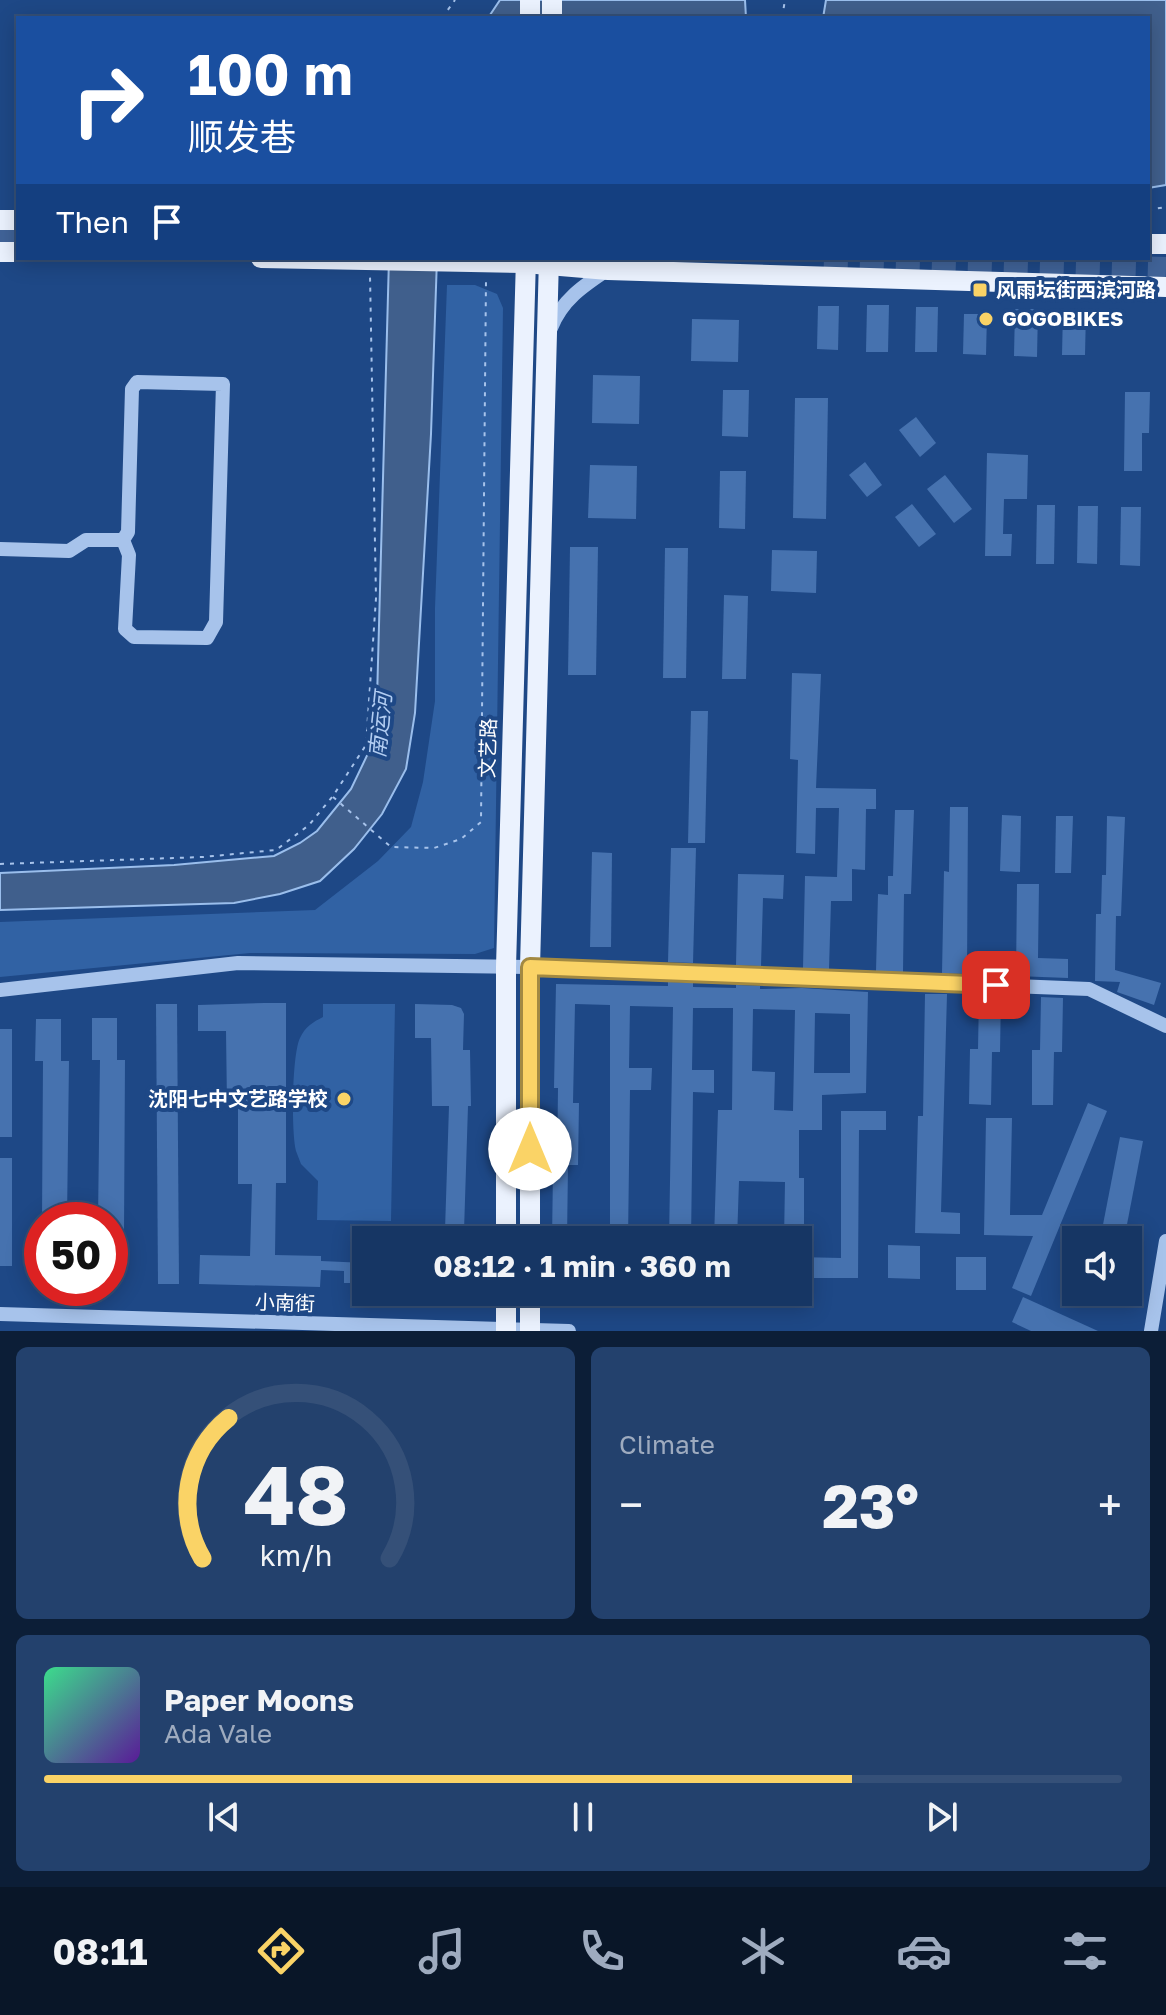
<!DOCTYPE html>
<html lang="en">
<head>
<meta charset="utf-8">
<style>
	:root { --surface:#163664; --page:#23416d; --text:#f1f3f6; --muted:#9eabbf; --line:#355078; --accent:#fad366 }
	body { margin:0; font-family:"Golos Text","Noto Sans SC",sans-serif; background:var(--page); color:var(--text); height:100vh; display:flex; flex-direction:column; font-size:30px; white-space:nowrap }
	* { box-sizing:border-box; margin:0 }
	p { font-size:26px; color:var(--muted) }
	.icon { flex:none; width:44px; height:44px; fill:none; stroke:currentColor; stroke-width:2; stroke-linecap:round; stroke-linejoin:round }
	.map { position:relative; height:1331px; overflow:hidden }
	.side { display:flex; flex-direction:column; gap:16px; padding:16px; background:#0c1e37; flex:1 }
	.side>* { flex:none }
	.hud { position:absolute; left:16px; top:16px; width:1134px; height:244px; border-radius:0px; box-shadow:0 4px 20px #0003,0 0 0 2px var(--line); background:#1a4fa0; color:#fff; overflow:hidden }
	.controls { position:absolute; left:1062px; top:1226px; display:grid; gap:16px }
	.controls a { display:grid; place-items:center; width:80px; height:80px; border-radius:0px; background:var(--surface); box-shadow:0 4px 20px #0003,0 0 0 2px var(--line); font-size:40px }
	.speed { position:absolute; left:24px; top:1202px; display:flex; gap:16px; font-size:40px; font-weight:700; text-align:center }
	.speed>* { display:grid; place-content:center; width:104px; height:104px; border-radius:50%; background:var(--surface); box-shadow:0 4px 20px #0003,0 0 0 2px var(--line); line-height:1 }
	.speed .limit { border:12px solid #d22; background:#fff; color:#111 }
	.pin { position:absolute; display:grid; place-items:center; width:68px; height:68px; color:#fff; margin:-34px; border-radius:16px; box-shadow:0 4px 12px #0006 }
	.me { position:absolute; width:88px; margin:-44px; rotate:0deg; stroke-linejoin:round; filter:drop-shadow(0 0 6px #0008) }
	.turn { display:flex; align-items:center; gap:28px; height:168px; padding:0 40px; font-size:36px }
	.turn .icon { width:104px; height:104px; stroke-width:2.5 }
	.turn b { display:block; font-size:56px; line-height:68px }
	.then { display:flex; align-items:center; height:76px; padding:0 40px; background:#0003; gap:16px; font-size:30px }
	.big { font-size:60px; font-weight:700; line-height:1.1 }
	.side .tile { flex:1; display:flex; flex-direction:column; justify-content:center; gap:12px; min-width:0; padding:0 28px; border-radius:12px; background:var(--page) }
	.side .dial { align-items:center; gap:0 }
	.dial svg { height:208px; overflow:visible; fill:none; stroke:var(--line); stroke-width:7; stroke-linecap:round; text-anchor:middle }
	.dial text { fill:var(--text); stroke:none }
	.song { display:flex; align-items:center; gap:24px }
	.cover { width:96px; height:96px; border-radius:12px; background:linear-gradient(135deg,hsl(150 70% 55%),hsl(270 70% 35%)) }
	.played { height:8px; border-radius:4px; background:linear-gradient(90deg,var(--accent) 75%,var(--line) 75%) }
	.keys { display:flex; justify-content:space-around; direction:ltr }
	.heat { display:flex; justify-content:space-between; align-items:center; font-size:44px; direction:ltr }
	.side .tiles { flex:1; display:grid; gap:16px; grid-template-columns:1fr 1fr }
	.tile:last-child { grid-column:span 2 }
	.trip { position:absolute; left:352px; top:1226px; width:460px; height:80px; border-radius:0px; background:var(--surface); box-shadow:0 4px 20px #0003,0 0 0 2px var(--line); font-weight:700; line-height:80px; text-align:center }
	.dock { display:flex; height:128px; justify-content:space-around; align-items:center; background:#091628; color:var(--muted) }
	.dock .icon { width:56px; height:56px }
	.dock .selected { color:var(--accent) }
	.dock b { font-size:36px; color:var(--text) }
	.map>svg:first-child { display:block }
	.green { fill:#3162a4 }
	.water { fill:#405f8c; stroke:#9abeec; stroke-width:2 }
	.building { fill:#4672af; fill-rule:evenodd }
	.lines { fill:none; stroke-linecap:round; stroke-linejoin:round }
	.highway-tunnel { stroke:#406398; stroke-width:24; stroke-dasharray:24 12; stroke-linecap:butt }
	.path { stroke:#a7c3eb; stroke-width:2; stroke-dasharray:4 6; stroke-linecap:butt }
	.minor { stroke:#a7c3eb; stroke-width:14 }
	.major { stroke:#ebf2fe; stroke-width:20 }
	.route-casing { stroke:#a28942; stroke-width:20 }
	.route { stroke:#fad366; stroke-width:14 }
	.poi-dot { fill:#fad366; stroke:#1e4886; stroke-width:3 }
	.labels { text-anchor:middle; stroke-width:8; stroke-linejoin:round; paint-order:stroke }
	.poi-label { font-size:20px; font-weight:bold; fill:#fff; stroke:#1e4886; text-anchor:start }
	.street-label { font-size:20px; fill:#fff; stroke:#1e4886 }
	.water-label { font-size:22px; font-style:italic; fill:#b2cdf2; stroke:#1e4886 }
</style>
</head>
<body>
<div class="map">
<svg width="1166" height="1331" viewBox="0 0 1166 1331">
	<rect width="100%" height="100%" fill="#1e4886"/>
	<g class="green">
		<polygon points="447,285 475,285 497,294 503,308 494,948 475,954 250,953 0,977 0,922 315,910 378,861 411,827 423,782 435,701 435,608"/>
		<path d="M323 1004H395L391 1221 317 1220 318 1181 301 1164 296 1151C291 1133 292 1054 300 1038 305 1027 313 1022 323 1017Z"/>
	</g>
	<g class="water">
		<polygon points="500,0 745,0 746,18 488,18"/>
		<polygon points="826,0 1166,0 1166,185 1148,188 1148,18 823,18"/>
		<polygon points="389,258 437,258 431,434 415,713 406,769 382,814 354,849 320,881 280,894 234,903 0,910 0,873 174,865 274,856 300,843 317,831 351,789 373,743 377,699"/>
	</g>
	<g class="building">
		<polygon points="867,305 889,305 888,352 866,352"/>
		<polygon points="818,306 839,306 838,350 817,349"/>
		<polygon points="916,307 938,307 937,352 915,352"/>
		<polygon points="1015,309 1038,309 1037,357 1014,356"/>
		<polygon points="1063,311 1086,311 1085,355 1062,355"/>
		<polygon points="964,314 987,314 986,355 963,354"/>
		<polygon points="692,319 739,320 738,362 691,361"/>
		<polygon points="593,375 640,376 639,424 592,423"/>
		<polygon points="723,390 749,390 748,437 722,436"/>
		<polygon points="1125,392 1150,392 1149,433 1142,433 1142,471 1124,471"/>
		<polygon points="795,398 828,398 826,519 793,518"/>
		<polygon points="916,417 936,443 920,457 899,430"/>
		<polygon points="987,453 1028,455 1027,499 1004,499 1003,534 1012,534 1011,556 985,556"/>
		<polygon points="865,462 882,485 867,497 849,475"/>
		<polygon points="590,465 637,466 636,519 588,518"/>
		<polygon points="720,471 746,471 745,529 719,528"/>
		<polygon points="945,475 972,509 954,523 927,489"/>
		<polygon points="912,504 936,534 919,547 895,517"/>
		<polygon points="1037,505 1055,505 1054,564 1036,564"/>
		<polygon points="1078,506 1098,506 1097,564 1077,563"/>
		<polygon points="1121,507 1141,507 1140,566 1120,565"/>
		<polygon points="570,547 598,547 596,675 568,675"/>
		<polygon points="665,548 688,548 686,678 663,678"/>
		<polygon points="772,550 817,551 816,593 771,591"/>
		<polygon points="724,595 748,596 746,679 722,679"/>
		<polygon points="792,673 821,674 816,788 876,789 876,809 866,809 865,870 852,869 852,901 831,901 829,969 803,968 805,876 837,877 839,808 816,808 815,854 796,853 798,760 790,759"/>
		<polygon points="691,711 708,711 705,843 688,843"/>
		<polygon points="950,807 968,807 967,974 942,973 944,871 949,872"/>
		<polygon points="895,810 914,810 911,894 904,894 903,972 876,971 878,894 888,895 888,876 893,876"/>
		<polygon points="1002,815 1021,816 1020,872 1000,871"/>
		<polygon points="1056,816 1073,816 1071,873 1055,873"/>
		<polygon points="1107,816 1125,817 1121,916 1116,916 1115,970 1161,983 1154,1005 1117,992 1120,982 1095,981 1096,914 1101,914 1102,875 1106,875"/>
		<polygon points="671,848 696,848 693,963 668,962"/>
		<polygon points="592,852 612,853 611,947 590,947"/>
		<polygon points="738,874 784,875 783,899 763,898 761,966 736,965"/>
		<polygon points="1017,884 1039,884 1038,958 1068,959 1068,978 1016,976"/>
		<path d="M668 982 693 983V987L736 988V985L760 986V989L802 988 868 992 866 1093 822 1095V1130H799V1178H804V1240H784L785 1182 739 1181 737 1240H714L718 1110H732L733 1008H693L692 1070H714V1093L693 1092 691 1240H669L673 1007 630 1006 629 1068H652L651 1090H630L628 1240H610V1005L575 1004 573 1103H579L578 1165H568L567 1240H552L553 1170H557L558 1088H554L556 984 668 986ZM753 1009 795 1010 793 1111 774 1110 775 1072 752 1071ZM815 1013 850 1014V1073H814Z"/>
		<polygon points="925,994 947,994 941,1212 960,1213 960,1234 915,1233 918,1116 923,1116"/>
		<polygon points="979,995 1001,996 1000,1052 992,1052 991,1105 969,1104 970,1049 978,1049"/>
		<polygon points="1041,997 1063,998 1062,1052 1054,1052 1053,1105 1032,1105 1032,1050 1040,1050"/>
		<polygon points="265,1003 286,1003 286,1183 276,1183 275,1255 321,1256 321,1261 366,1263 366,1279 353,1278 353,1283 344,1283 344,1271 321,1270 320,1287 199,1284 200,1255 250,1256 252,1184 238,1184 238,1105 227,1105 226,1031 198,1031 198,1005"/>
		<polygon points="156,1004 177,1004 179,1284 158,1284"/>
		<polygon points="415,1004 452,1005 461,1008 464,1014 463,1050 470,1050 471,1106 468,1106 464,1231 473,1231 473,1240 420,1240 420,1229 445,1230 449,1106 432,1106 431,1038 415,1038"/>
		<polygon points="92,1018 117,1018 117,1060 125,1060 124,1233 110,1233 110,1220 98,1220 100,1060 92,1060"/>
		<polygon points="36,1019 61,1019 61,1061 69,1061 67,1220 42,1220 43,1061 35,1061"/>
		<rect x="0" y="1029" width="12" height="108"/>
		<polygon points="1088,1103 1107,1111 1031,1296 1012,1288 1033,1236 984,1235 986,1118 1012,1118 1010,1215 1042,1215"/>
		<polygon points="841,1111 886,1111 886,1130 859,1130 858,1278 798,1278 798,1257 841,1258"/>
		<polygon points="1120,1137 1143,1141 1124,1240 1100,1240"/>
		<rect x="0" y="1158" width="12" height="108"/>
		<polygon points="888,1245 920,1246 920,1279 888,1278"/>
		<rect x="956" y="1257" width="30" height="33"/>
		<polygon points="1023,1297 1098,1331 1031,1331 1012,1322"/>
	</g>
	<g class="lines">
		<g class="highway-tunnel">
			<polyline points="0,242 18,242"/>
			<polyline points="824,258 1166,269"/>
		</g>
		<g class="path">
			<polyline points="442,18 455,0"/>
			<polyline points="782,18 785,0"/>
			<polyline points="1148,210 1166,207"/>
			<polyline points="333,797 391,847 434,848 461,839 481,822 486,279"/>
			<polyline points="0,864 203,857 276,850 309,825 333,796 366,745 376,598 370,275"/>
		</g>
		<g class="minor">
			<path d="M551 328C562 300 583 286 607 270"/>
			<polygon points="137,382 223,384 216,622 207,638 134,637 125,629 129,555 123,540 128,532 132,389"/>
			<polyline points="0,549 69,551 86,540 123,540"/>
			<polyline points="0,990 238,963 530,967 1089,989 1166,1026"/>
			<polyline points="0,1314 569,1331"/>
			<polyline points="1151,1331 1166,1241"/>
		</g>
		<g class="major">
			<polyline points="552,0 552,18"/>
			<polyline points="530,18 530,0"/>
			<polyline points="0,220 18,220"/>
			<polyline points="1148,244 1166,244"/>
			<polyline points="0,252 18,252"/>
			<polyline points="261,258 525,263 608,270 1166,287"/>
			<polyline points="506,1240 506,967 526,258"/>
			<polyline points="530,1240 530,967 549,258"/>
			<polyline points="506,1331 506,1292"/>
			<polyline points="530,1331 530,1292"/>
		</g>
	</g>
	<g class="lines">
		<defs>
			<polyline id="route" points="530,1149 530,967 996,985"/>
		</defs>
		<use href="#route" class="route-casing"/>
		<use href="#route" class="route"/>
	</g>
	<g class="poi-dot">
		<rect x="972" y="282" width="16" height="16" rx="4"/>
		<circle cx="986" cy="319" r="8"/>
		<circle cx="344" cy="1099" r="8"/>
	</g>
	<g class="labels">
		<g class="poi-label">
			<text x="996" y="297">风雨坛街西滨河路</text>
			<text x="1002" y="326">GOGOBIKES</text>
			<text x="328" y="1106" text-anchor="end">沈阳七中文艺路学校</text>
		</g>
		<g class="street-label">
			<text transform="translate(488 748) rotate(-88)" y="7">文艺路</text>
			<text transform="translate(285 1303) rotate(2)" y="7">小南街</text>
		</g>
		<g class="water-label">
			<text transform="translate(380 725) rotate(-84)" y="8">南运河</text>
		</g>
	</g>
</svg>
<div class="controls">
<a><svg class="icon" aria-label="sound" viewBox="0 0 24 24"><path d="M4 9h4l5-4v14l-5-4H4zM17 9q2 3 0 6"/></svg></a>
</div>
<div class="speed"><div class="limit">50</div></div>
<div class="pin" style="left:996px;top:985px;background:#d93025"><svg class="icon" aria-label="arrive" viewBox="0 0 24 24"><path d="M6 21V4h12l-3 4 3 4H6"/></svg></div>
<svg class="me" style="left:530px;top:1149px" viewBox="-20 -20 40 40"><circle r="19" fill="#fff"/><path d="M0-13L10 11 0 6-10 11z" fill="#fad366"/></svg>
<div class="trip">08:12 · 1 min · 360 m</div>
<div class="hud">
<div class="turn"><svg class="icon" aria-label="right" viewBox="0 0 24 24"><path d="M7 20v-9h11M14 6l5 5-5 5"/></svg><div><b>100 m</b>顺发巷</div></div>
<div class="then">Then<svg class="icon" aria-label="arrive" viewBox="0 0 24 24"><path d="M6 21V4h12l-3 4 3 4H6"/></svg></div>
</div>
</div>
<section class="side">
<div class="tiles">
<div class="tile dial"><svg viewBox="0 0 100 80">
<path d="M14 69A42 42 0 1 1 86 69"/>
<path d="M14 69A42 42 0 0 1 24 15" stroke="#fad366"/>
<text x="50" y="56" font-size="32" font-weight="700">48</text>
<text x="50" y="72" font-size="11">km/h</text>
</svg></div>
<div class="tile"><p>Climate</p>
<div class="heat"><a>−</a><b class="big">23°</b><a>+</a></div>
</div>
<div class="tile">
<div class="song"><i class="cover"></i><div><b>Paper Moons</b><p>Ada Vale</p></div></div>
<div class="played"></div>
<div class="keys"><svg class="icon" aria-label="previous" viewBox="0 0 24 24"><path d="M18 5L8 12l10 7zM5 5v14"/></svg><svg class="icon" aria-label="pause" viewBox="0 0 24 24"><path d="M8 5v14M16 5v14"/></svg><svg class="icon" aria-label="next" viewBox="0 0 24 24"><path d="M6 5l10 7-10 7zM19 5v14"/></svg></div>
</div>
</div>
</section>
<nav class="dock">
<b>08:11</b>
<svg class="icon selected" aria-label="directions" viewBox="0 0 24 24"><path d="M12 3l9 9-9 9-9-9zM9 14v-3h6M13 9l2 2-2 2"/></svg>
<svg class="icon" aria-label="music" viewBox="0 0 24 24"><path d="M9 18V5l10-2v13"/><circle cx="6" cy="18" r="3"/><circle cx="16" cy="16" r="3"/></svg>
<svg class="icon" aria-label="phone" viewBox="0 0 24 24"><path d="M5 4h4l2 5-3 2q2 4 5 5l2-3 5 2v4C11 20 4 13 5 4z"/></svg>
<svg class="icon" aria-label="climate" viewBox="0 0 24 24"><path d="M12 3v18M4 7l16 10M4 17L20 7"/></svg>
<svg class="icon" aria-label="car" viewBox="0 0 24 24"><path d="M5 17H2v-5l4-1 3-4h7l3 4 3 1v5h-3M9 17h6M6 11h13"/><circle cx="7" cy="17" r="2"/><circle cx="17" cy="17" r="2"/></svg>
<svg class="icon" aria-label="filters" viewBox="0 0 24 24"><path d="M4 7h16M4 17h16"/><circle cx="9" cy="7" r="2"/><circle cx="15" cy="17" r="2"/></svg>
</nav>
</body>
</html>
